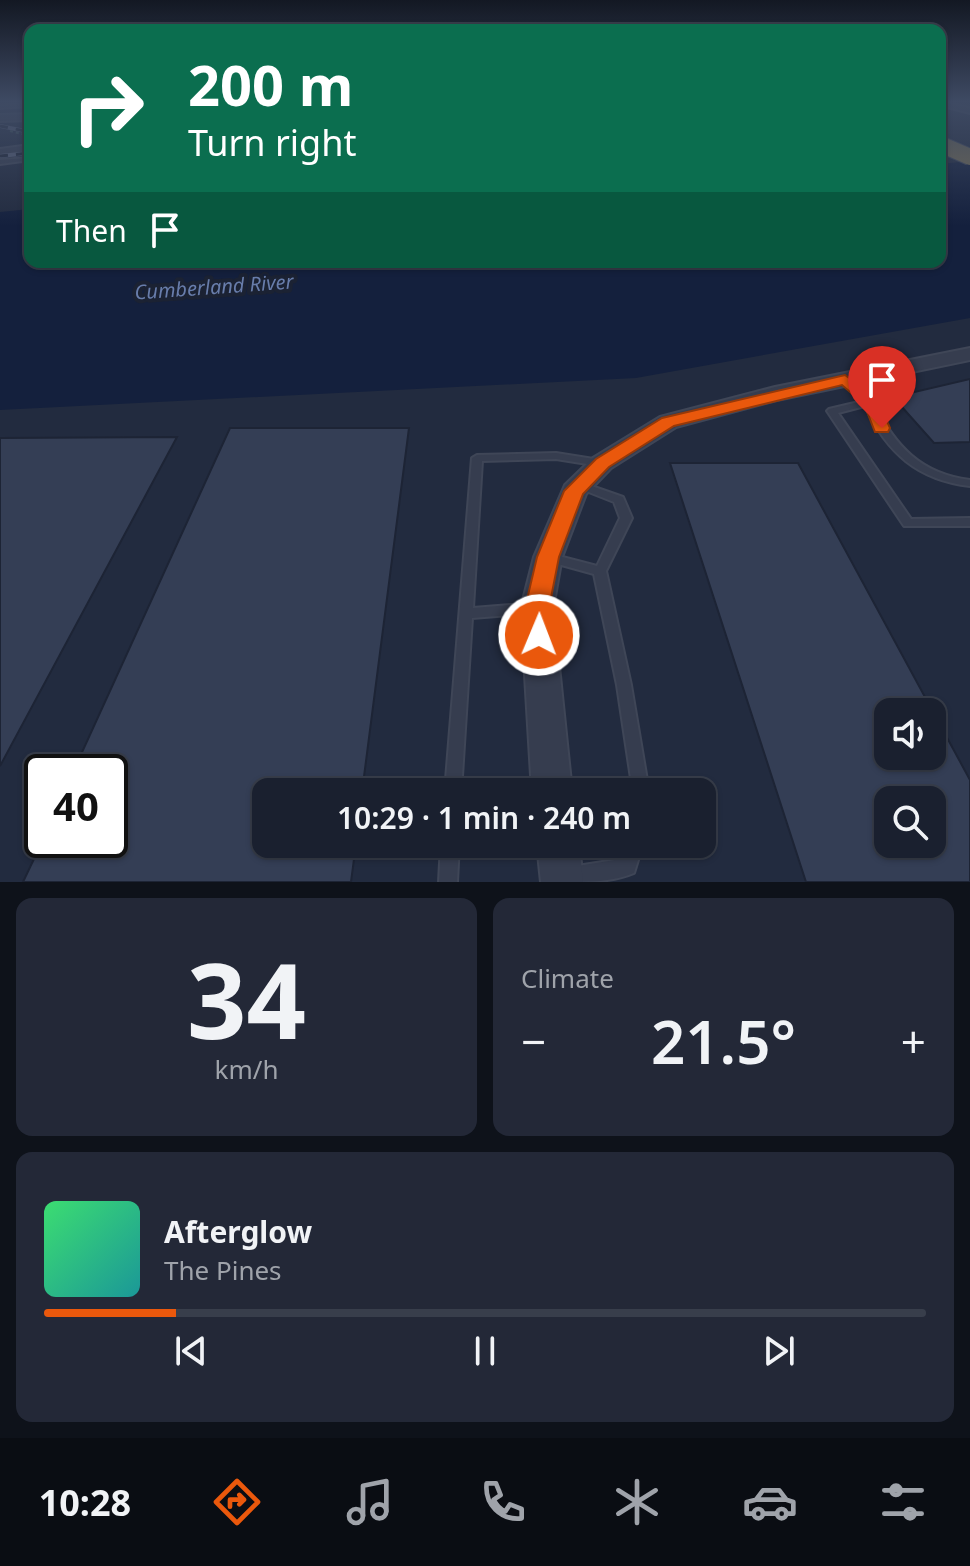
<!DOCTYPE html>
<html lang="en">
<head>
<meta charset="utf-8">
<style>
	:root { --surface:#1a202f; --page:#232837; --text:#f1f3f6; --muted:#9fa3aa; --line:#383e4b; --accent:#ea580c }
	body { margin:0; font-family:"Noto Sans",sans-serif; background:var(--page); color:var(--text); height:100vh; display:flex; flex-direction:column; font-size:30px; white-space:nowrap }
	* { box-sizing:border-box; margin:0 }
	p { font-size:26px; color:var(--muted) }
	.icon { flex:none; width:44px; height:44px; fill:none; stroke:currentColor; stroke-width:2; stroke-linecap:round; stroke-linejoin:round }
	.map { position:relative; height:882px; overflow:hidden }
	.side { display:flex; flex-direction:column; gap:16px; padding:16px; background:#0e121a; flex:1 }
	.side>* { flex:none }
	.banner { position:absolute; left:24px; top:24px; width:922px; height:244px; border-radius:16px; box-shadow:0 2px 6px #0004,0 0 0 2px var(--line); background:#0b6e4f; color:#fff; overflow:hidden }
	.buttons { position:absolute; left:874px; top:698px; display:grid; gap:16px }
	.buttons a { display:grid; place-items:center; width:72px; height:72px; border-radius:16px; background:var(--surface); box-shadow:0 2px 6px #0004,0 0 0 2px var(--line); font-size:40px }
	.speed { position:absolute; left:24px; top:754px; display:flex; gap:16px; font-size:40px; font-weight:700; text-align:center }
	.speed>* { display:grid; place-content:center; width:104px; height:104px; border-radius:50%; background:var(--surface); box-shadow:0 2px 6px #0004,0 0 0 2px var(--line); line-height:1 }
	.speed .limit { border:4px solid #111; border-radius:12px; background:#fff; color:#111 }
	.pin { position:absolute; display:grid; place-items:center; width:68px; height:68px; color:#fff; margin:-82px -34px; border-radius:50% 50% 50% 0; rotate:-45deg; box-shadow:0 0 8px #0007 }
	.pin .icon { rotate:45deg }
	.me { position:absolute; width:88px; margin:-44px; rotate:1deg; stroke-linejoin:round; filter:drop-shadow(0 0 6px #0008) }
	.turn { display:flex; align-items:center; gap:28px; height:168px; padding:0 32px; font-size:36px }
	.turn .icon { width:104px; height:104px; stroke-width:2.5 }
	.turn b { display:block; font-size:56px; line-height:68px }
	.then { display:flex; align-items:center; height:76px; padding:0 32px; background:#0003; gap:16px; font-size:30px }
	.big { font-size:60px; font-weight:600; line-height:1.1 }
	.side .tile { flex:1; display:flex; flex-direction:column; justify-content:center; gap:12px; min-width:0; padding:0 28px; border-radius:16px; background:var(--page) }
	.side .dial { align-items:center; gap:0 }
	.dial b { font-size:104px; line-height:1 }
	.song { display:flex; align-items:center; gap:24px }
	.cover { width:96px; height:96px; border-radius:12px; background:linear-gradient(135deg,hsl(140 70% 55%),hsl(180 70% 35%)) }
	.played { height:8px; border-radius:4px; background:linear-gradient(90deg,var(--accent) 15%,var(--line) 15%) }
	.keys { display:flex; justify-content:space-around; direction:ltr }
	.heat { display:flex; justify-content:space-between; align-items:center; font-size:44px; direction:ltr }
	.side .tiles { flex:1; display:grid; gap:16px; grid-template-columns:1fr 1fr }
	.tile:last-child { grid-column:span 2 }
	.trip { position:absolute; left:252px; top:778px; width:464px; height:80px; border-radius:16px; background:var(--surface); box-shadow:0 2px 6px #0004,0 0 0 2px var(--line); font-weight:600; line-height:80px; text-align:center }
	.tabs { display:flex; height:128px; justify-content:space-around; align-items:center; background:#0a0d13; color:var(--muted) }
	.tabs .icon { width:56px; height:56px }
	.tabs .on { color:var(--accent) }
	.tabs b { font-size:36px; color:var(--text) }
	.map>svg:first-child { display:block }
	.water { fill:#14203d }
	.building { fill:#343e55; stroke:#1d2435; stroke-width:2; fill-rule:evenodd }
	.lines { fill:none; stroke-linecap:round; stroke-linejoin:round }
	.service-casing { stroke:#3f4657; stroke-width:4 }
	.minor-casing { stroke:#3f4657; stroke-width:4 }
	.tertiary-casing { stroke:#3f4657; stroke-width:4 }
	.path { stroke:#3d5258; stroke-width:2; stroke-dasharray:3 3; stroke-linecap:butt }
	.service { fill:#363d4f; fill-rule:evenodd }
	.minor { fill:#363d4f; fill-rule:evenodd }
	.tertiary { fill:#363d4f; fill-rule:evenodd }
	.rail-casing { stroke:#586076; stroke-width:4 }
	.rail { stroke:#1b2233; stroke-width:3; stroke-dasharray:8; stroke-linecap:butt }
	.motorway-bridge-casing { stroke:#3e4556; stroke-width:18; stroke-linecap:butt }
	.motorway-bridge { stroke:#756c52; stroke-width:16 }
	.route { fill:#ea580c; stroke:#983908; stroke-width:2 }
	.labels { text-anchor:middle; stroke-width:8; stroke-linejoin:round; paint-order:stroke }
	.far-water-label { font-size:20px; font-style:italic; fill:#687dab; stroke:#1b2233 }
</style>
</head>
<body>
<div class="map">
<svg width="970" height="882" viewBox="0 0 970 882">
	<rect width="100%" height="100%" fill="#222b3f"/>
	<polygon class="water" points="970,161 970,318 636,378 0,410 0,212 30,209 30,262 940,262 940,164"/>
	<g class="building">
		<polygon points="970,379 970,442 934,443 893,397"/>
		<polygon points="230,428 409,428 362,792 266,792 266,844 356,844 351,882 23,882 43,840 110,840 110,772 73,772"/>
		<polygon points="177,437 0,766 0,438"/>
		<path d="M670 463H798L970 780V882H806ZM888 712H932V756H888ZM888 800H932V844H888Z"/>
	</g>
	<g class="lines">
		<defs>
			<g id="service">
				<polygon points="30,104 30,106 0,108 0,106"/>
				<polygon points="30,158 30,160 0,164 0,160"/>
				<path d="M845 376C857 382 864 395 874 400L876 402 874 404C895 446 921 474 970 480V486C918 480 887 453 865 406L838 413 911 519 970 518V526H904L827 411 829 409 863 401 857 394 842 381 841 379Z"/>
				<polygon points="556,453 600,460 605,463 600,466 556,459 482,461 473,608 535,603 540,604 541,608 540,612 535,613 472,618 461,792 445,792 472,458 477,455"/>
				<polygon points="580,482 623,497 632,518 606,571 631,685 649,792 633,792 617,685 594,574 547,561 545,558 547,555 551,554 597,566 620,518 614,502 576,487 575,485"/>
				<polygon points="441,844 459,844 457,882 439,882"/>
				<path d="M625 844H643L634 873C613 882 587 882 565 882L562 876 565 870 571 867 621 859Z"/>
			</g>
			<g id="minor">
				<polygon points="940,102 970,108 970,113 940,105"/>
				<polygon points="30,114 30,120 0,121 0,115"/>
				<polygon points="30,145 30,151 0,155 0,149"/>
			</g>
			<g id="tertiary">
				<polygon points="970,348 970,360 777,400 676,427 611,468 586,494 562,557 553,608 572,792 532,792 521,608 534,557 565,485 593,458 660,417 775,387"/>
				<polygon points="537,844 579,844 583,882 541,882"/>
			</g>
		</defs>
		<use href="#service" class="service-casing"/>
		<use href="#minor" class="minor-casing"/>
		<use href="#tertiary" class="tertiary-casing"/>
		<polyline class="path" points="10,131 26,135"/>
		<use href="#service" class="service"/>
		<use href="#minor" class="minor"/>
		<use href="#tertiary" class="tertiary"/>
		<defs>
			<g id="rail">
				<polyline points="0,126 30,132"/>
				<polyline points="0,156 30,153"/>
			</g>
		</defs>
		<use href="#rail" class="rail-casing"/>
		<use href="#rail" class="rail"/>
		<defs>
			<polyline id="motorway-bridge" points="940,144 970,157"/>
		</defs>
		<use href="#motorway-bridge" class="motorway-bridge-casing"/>
		<use href="#motorway-bridge" class="motorway-bridge"/>
	</g>
	<linearGradient id="sky" x2="0" y2="1"><stop stop-color="#131823"/><stop offset="0.45" stop-color="#3e4a63"/><stop offset="1" stop-color="#3e4a63" stop-opacity="0"/></linearGradient>
	<rect width="970" height="226" fill="url(#sky)"/>
	<polygon class="route" points="845,375 877,398 890,428 888,432 875,432 864,404 842,385 674,426 609,467 583,494 559,557 549,608 551,635 547,642 539,645 530,642 526,635 525,608 537,557 564,491 596,459 662,418"/>
	<g class="labels">
		<g class="far-water-label">
			<text transform="translate(214 287) rotate(-4)" y="7">Cumberland River</text>
		</g>
	</g>
</svg>
<div class="buttons">
<a><svg class="icon" aria-label="sound" viewBox="0 0 24 24"><path d="M4 9h4l5-4v14l-5-4H4zM17 9q2 3 0 6"/></svg></a>
<a><svg class="icon" aria-label="search" viewBox="0 0 24 24"><circle cx="10" cy="10" r="6"/><path d="M15 15l6 6"/></svg></a>
</div>
<div class="speed"><div class="limit">40</div></div>
<div class="pin" style="left:882px;top:428px;background:#d93025"><svg class="icon" aria-label="arrive" viewBox="0 0 24 24"><path d="M6 21V4h12l-3 4 3 4H6"/></svg></div>
<svg class="me" style="left:539px;top:635px" viewBox="-20 -20 40 40"><circle r="17" fill="#ea580c" stroke="#fff" stroke-width="3"/><path d="M0-11L8 9 0 5-8 9z" fill="#fff"/></svg>
<div class="trip">10:29 · 1 min · 240 m</div>
<div class="banner">
<div class="turn"><svg class="icon" aria-label="right" viewBox="0 0 24 24"><path d="M7 20v-9h11M14 6l5 5-5 5"/></svg><div><b>200 m</b>Turn right</div></div>
<div class="then">Then<svg class="icon" aria-label="arrive" viewBox="0 0 24 24"><path d="M6 21V4h12l-3 4 3 4H6"/></svg></div>
</div>
</div>
<section class="side">
<div class="tiles">
<div class="tile dial"><b>34</b><p>km/h</p></div>
<div class="tile"><p>Climate</p>
<div class="heat"><a>−</a><b class="big">21.5°</b><a>+</a></div>
</div>
<div class="tile">
<div class="song"><i class="cover"></i><div><b>Afterglow</b><p>The Pines</p></div></div>
<div class="played"></div>
<div class="keys"><svg class="icon" aria-label="previous" viewBox="0 0 24 24"><path d="M18 5L8 12l10 7zM5 5v14"/></svg><svg class="icon" aria-label="pause" viewBox="0 0 24 24"><path d="M8 5v14M16 5v14"/></svg><svg class="icon" aria-label="next" viewBox="0 0 24 24"><path d="M6 5l10 7-10 7zM19 5v14"/></svg></div>
</div>
</div>
</section>
<nav class="tabs">
<b>10:28</b>
<svg class="icon on" aria-label="directions" viewBox="0 0 24 24"><path d="M12 3l9 9-9 9-9-9zM9 14v-3h6M13 9l2 2-2 2"/></svg>
<svg class="icon" aria-label="music" viewBox="0 0 24 24"><path d="M9 18V5l10-2v13"/><circle cx="6" cy="18" r="3"/><circle cx="16" cy="16" r="3"/></svg>
<svg class="icon" aria-label="phone" viewBox="0 0 24 24"><path d="M5 4h4l2 5-3 2q2 4 5 5l2-3 5 2v4C11 20 4 13 5 4z"/></svg>
<svg class="icon" aria-label="climate" viewBox="0 0 24 24"><path d="M12 3v18M4 7l16 10M4 17L20 7"/></svg>
<svg class="icon" aria-label="car" viewBox="0 0 24 24"><path d="M5 17H2v-5l4-1 3-4h7l3 4 3 1v5h-3M9 17h6M6 11h13"/><circle cx="7" cy="17" r="2"/><circle cx="17" cy="17" r="2"/></svg>
<svg class="icon" aria-label="filters" viewBox="0 0 24 24"><path d="M4 7h16M4 17h16"/><circle cx="9" cy="7" r="2"/><circle cx="15" cy="17" r="2"/></svg>
</nav>
</body>
</html>
